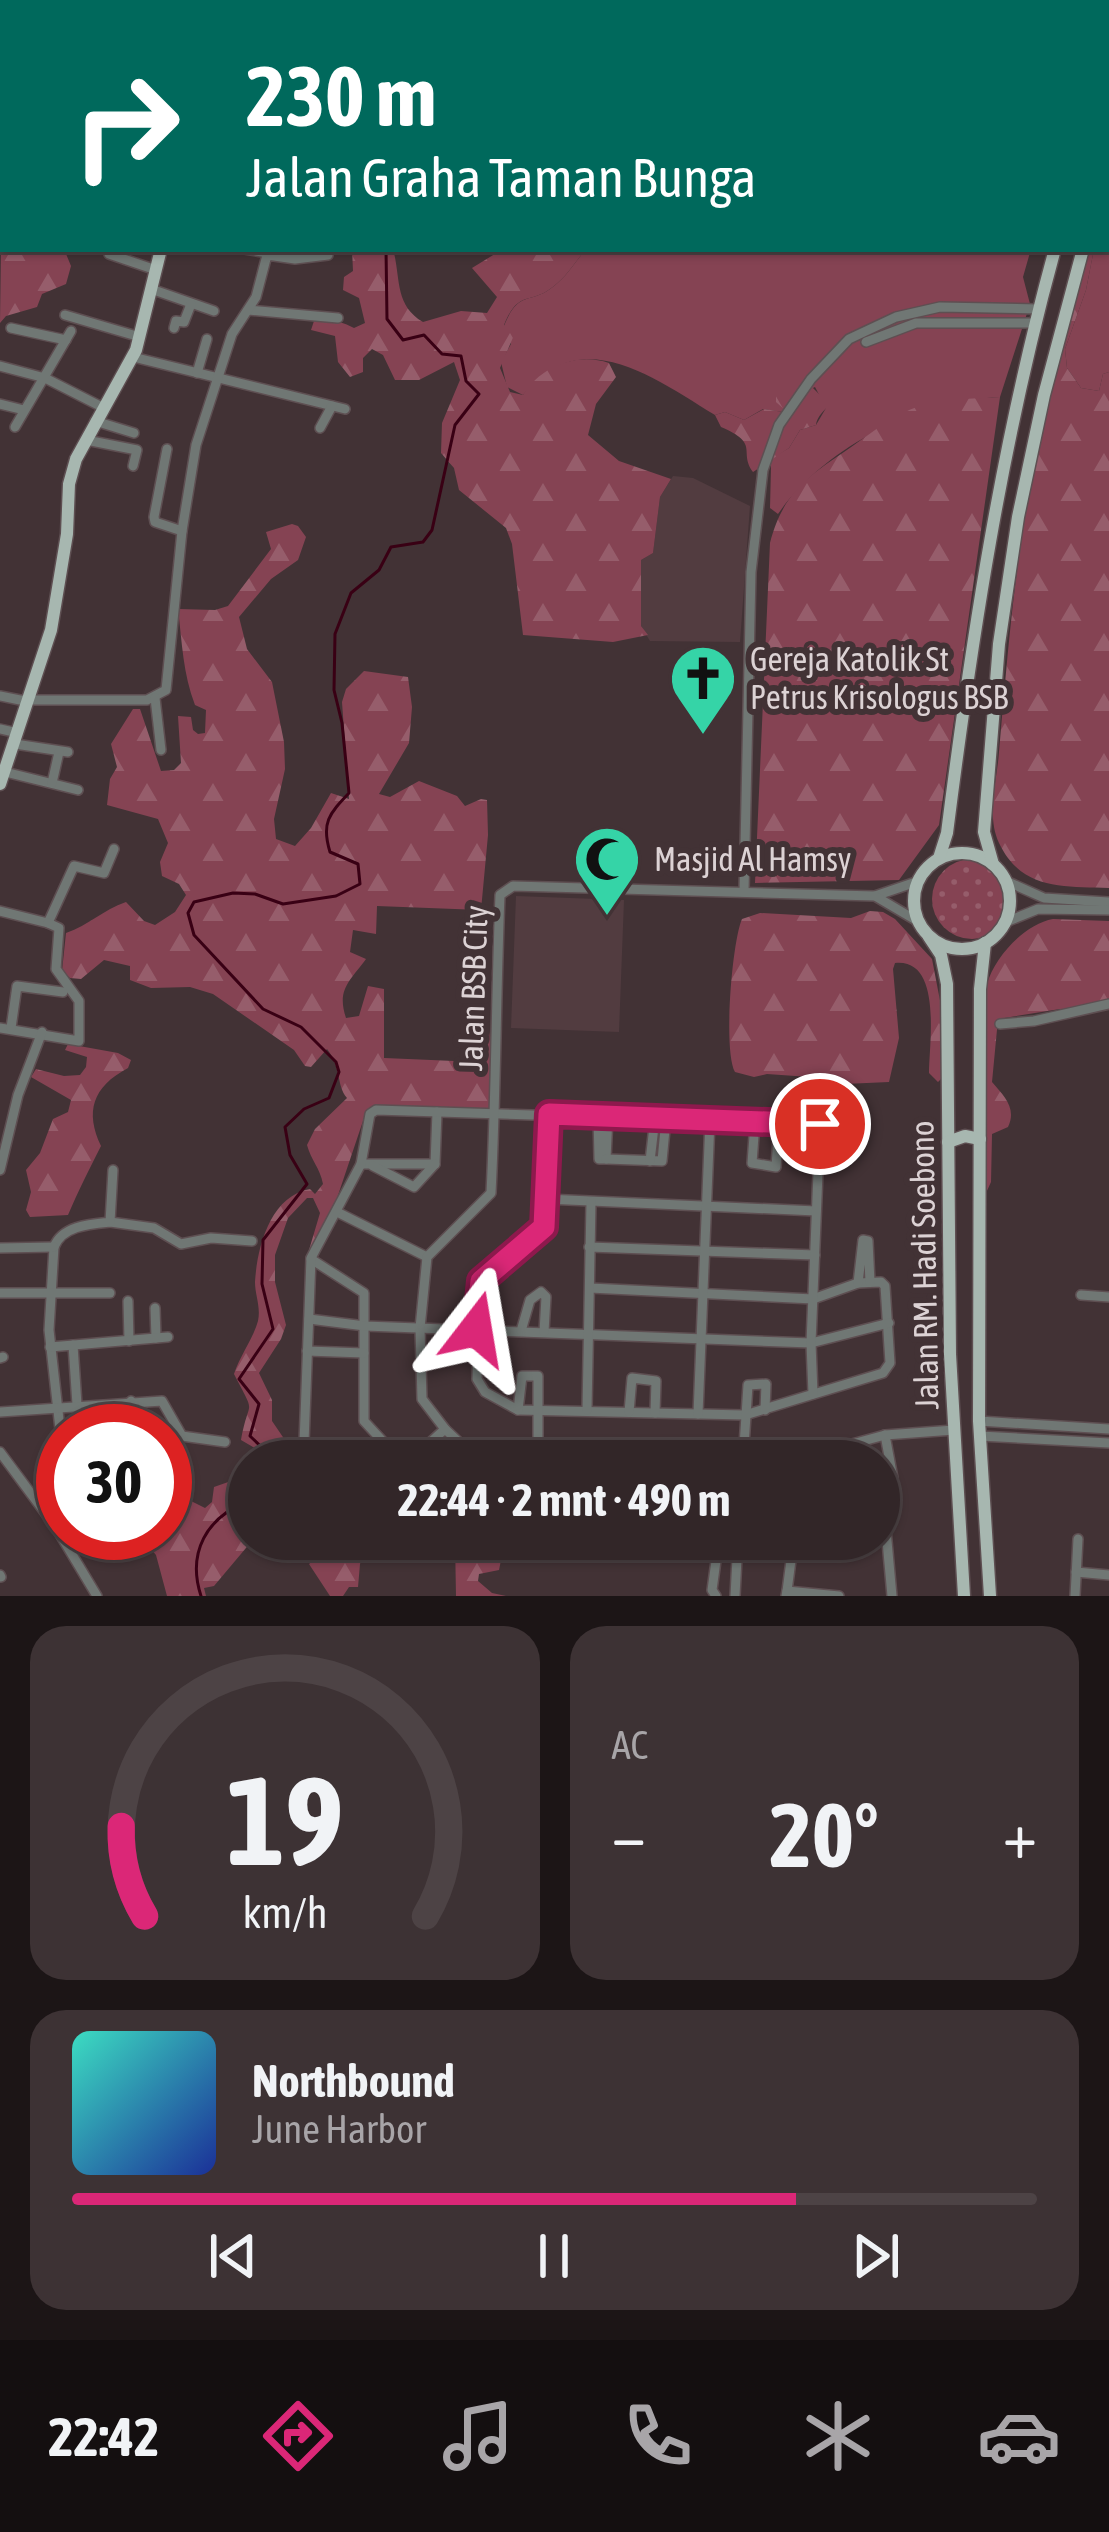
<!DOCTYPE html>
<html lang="id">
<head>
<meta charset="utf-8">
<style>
	:root { --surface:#322628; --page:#3d3234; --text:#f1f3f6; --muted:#a8a5a8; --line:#4d4345; --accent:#db2777 }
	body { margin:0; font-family:"Asap Condensed",sans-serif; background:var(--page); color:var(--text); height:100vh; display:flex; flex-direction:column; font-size:45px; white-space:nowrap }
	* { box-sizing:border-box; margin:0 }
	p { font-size:39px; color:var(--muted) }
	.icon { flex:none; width:66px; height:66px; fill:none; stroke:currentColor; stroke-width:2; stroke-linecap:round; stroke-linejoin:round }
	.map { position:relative; height:1596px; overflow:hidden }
	.details { display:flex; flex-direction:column; gap:30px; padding:30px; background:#1c1516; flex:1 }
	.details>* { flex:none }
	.hud { position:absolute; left:0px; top:0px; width:1110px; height:252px; box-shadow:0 3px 9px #0004,0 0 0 3px var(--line); background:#00695c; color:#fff; overflow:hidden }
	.speed { position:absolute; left:36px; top:1404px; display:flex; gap:24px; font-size:60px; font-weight:700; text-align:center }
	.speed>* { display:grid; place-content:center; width:156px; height:156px; border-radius:50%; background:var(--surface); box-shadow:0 3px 9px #0004,0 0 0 3px var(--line); line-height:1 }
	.speed .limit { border:18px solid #d22; background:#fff; color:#111 }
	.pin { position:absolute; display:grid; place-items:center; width:102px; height:102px; color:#fff; margin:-51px; border:6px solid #fff; border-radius:50%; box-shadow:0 3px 12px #0007 }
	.me { position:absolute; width:132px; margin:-66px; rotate:14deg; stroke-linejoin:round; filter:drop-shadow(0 0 9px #0008) }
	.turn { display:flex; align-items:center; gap:42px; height:252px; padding:0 48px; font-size:54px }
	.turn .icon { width:156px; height:156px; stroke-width:2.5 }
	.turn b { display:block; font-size:84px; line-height:102px }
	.big { font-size:90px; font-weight:700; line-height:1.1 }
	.details .card { flex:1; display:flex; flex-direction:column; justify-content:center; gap:18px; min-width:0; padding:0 42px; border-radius:36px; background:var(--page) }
	.details .dial { align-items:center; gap:0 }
	.dial svg { height:312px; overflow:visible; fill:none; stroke:var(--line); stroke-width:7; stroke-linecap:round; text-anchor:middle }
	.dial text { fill:var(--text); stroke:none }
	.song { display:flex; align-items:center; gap:36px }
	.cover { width:144px; height:144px; border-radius:18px; background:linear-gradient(135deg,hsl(170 70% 55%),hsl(230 70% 35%)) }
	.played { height:12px; border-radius:6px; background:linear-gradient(90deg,var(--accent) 75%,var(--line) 75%) }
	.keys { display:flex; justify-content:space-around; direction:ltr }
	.heat { display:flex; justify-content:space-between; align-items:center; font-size:66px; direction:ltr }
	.details .tiles { flex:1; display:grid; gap:30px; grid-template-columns:1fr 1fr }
	.card:last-child { grid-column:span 2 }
	.trip { position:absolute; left:228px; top:1440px; width:672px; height:120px; border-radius:60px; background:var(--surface); box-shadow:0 3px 9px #0004,0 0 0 3px var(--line); font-weight:700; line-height:120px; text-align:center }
	.tabs { display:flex; height:192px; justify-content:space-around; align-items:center; background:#140f10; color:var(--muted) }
	.tabs .icon { width:84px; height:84px }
	.tabs .current { color:var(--accent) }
	.tabs b { font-size:54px; color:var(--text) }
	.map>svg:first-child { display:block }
	.built { fill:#523c40 }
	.green { fill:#854353 }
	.forest { fill:url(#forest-firs) }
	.park { fill:url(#park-dots) }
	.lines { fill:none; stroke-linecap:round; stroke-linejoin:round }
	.stream { stroke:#390014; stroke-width:3 }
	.minor-casing { stroke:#5e4f52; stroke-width:12 }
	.major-casing { stroke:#5e4f52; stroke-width:15 }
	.minor { stroke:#707774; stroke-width:9 }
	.major { stroke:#a7b7b0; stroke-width:12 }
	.route-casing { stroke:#8e194d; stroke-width:30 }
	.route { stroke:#db2777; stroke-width:21 }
	.labels { text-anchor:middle; stroke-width:12; stroke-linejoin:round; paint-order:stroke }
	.poi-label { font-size:33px; fill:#dcd2d4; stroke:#423235; text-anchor:start }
	.street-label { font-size:33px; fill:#dcd2d4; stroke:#423235 }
</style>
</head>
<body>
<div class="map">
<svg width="1109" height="1596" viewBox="0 0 1109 1596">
	<defs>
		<pattern id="forest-firs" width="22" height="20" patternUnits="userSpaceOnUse" patternTransform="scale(3)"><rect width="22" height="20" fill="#854353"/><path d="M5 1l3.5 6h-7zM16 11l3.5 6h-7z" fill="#965d6b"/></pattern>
		<pattern id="park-dots" width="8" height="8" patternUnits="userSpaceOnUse" patternTransform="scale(3)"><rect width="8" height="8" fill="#854353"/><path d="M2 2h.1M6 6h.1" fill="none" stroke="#965d6b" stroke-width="1.8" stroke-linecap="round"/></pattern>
	</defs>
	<rect width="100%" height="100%" fill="#423235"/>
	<g class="built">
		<polygon points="673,476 693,478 750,506 740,642 650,641 641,626 641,560 653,553 660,497"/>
		<polygon points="516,896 624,900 619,1032 511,1028"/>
	</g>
	<g class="green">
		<polygon points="1109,215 1109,372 1103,374 1099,391 1081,388 1067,368 1065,349 1086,290 1094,249 1107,249"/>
		<path d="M586 249H1031L1023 277 1030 304 1000 397C916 402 827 445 778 514L770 508 771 466 765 462 789 448 800 430 816 425 826 408 815 387 781 404 786 410 783 412 763 409 744 420 725 412 715 415C653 377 580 322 523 395L507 387 501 362 511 344 504 326C519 288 530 306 554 286 566 277 576 261 586 249Z"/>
	</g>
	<g class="forest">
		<polygon points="3,100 3,249 64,249 71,266 66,284 42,294 37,307 6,316 0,323"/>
		<path d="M352 249H393C401 278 394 305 423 322L461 311 487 313 497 297 472 268 503 249H586C576 261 566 277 554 286 530 306 519 288 504 325L514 335 500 368 510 392 523 395C541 366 577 352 609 363L616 377 596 404 588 435 619 461 671 479 660 497 653 553 641 560V626L648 635 613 642 523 635 512 544 506 528 459 490 454 468 441 453 442 423 460 380 454 362 419 380H395L383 355 372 349 363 358V372L350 377 338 362 335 336 311 330 314 321C329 319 341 321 354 328L365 323 359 298 343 290 344 277 353 271Z"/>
		<path d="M1087 249H1094L1086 290 1065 349 1067 368 1081 388 1099 391 1103 374 1109 372V888C1064 886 1022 891 999 843 986 815 997 781 999 752 1006 673 1012 595 1025 516 1040 426 1064 337 1087 249Z"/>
		<path d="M801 385V391L811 386 821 396 834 394C832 408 818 411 816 425L800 430 789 448 753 472C738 451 761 444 721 427L715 415 725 412 744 420 764 409 783 412 785 410 776 402V396Z"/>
		<path d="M1000 397 939 825 899 880 755 883 770 543C784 489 811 475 854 445 877 429 893 415 920 406L926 409 964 399Z"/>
		<path d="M292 524 298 526 306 537 298 560 271 579 239 617 247 649 272 682 284 742 285 769 274 819 276 839 295 846 311 828 331 793 349 799 342 702 346 689 364 671 408 677 412 707 409 743 379 794 390 797 419 781 457 796 465 806 481 799 487 800 488 835 481 910 377 906 376 934 353 930 350 952 366 959C351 980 336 989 346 1018L359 1016 368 986 384 989V1058L478 1062 479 1037 489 1030 492 1066 489 1109 375 1106 364 1118 330 1219 309 1250 320 1213 313 1198H307L288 1218 275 1255V1282L286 1325 281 1339 259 1373 272 1400V1421L289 1446 290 1461H266L260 1451 241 1440C249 1395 257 1419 234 1374 240 1356 253 1339 258 1321 261 1307 255 1295 255 1282 257 1248 270 1196 310 1189L315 1194 323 1184C320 1168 311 1160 307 1145L315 1129 347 1098C336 1085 342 1068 327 1049L311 1067 305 1066 294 1050 213 994 190 987 151 988 130 980V966L104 960 81 979 70 978 62 971 66 933C89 925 103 910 126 902L144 921 155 925 175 912 186 895 179 884 162 876 160 862 168 843 158 819 107 805 110 779 117 767 111 744 133 709H140L161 771 174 770 181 763 178 716 191 717 193 730 198 734 205 733 206 710 195 705C183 674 182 642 178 609L215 610 228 606 271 549 266 532Z"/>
		<path d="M870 911 883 912 895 919 932 959 942 1011V1078L938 1082 929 1073C929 1044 943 958 895 963L893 969 899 1038 889 1082 844 1084 824 1078 767 1074 754 1077 735 1072C723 1051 732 942 742 919L760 913 851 918Z"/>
		<path d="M1053 919 1109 921V1009H1060L998 1019 992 1082C1004 1096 1017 1108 1008 1127L992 1134 991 1182 986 1193 987 984C995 956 1025 924 1053 919Z"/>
		<path d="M68 1044 118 1053 131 1060 128 1068C92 1087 85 1112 101 1146 89 1170 78 1191 68 1215L30 1217 26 1210 31 1192 26 1170 40 1153 53 1119 68 1112 71 1100 31 1077 36 1069 64 1076 80 1075 86 1067 87 1057 65 1050Z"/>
		<polygon points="234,1480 249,1487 251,1542 214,1586 204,1588 206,1596 167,1596 156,1555 144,1541 143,1533 165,1533 165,1496 183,1497 205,1508 212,1502 214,1487"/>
		<polygon points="342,1539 369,1539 360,1564 358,1587 349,1587 343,1596 330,1596 309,1564"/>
		<polygon points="455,1539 476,1539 484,1552 501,1560 499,1570 479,1574 478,1581 492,1593 506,1596 456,1596"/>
	</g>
	<circle class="park" cx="972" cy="899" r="40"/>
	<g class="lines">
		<g class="stream">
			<polyline points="423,0 427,3"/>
			<path d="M276 1461 250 1436 259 1404 239 1379 273 1329 262 1284 263 1240 307 1184 290 1155 285 1127 304 1109 329 1098 339 1072 336 1062 301 1027 263 1009 194 935 188 913 194 902 233 893 255 894 283 904 336 896 360 884 358 864 330 852C321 823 329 814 349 793L342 723 334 690 335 634 351 593 379 570 391 547 423 542 432 530 455 425 479 394 466 381 461 356 442 354 424 335 403 340 387 319 386 249"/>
			<path d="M201 1596C187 1553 206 1517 249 1501"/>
		</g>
		<defs>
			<g id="minor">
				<polyline points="60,3 61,0"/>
				<polyline points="245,249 268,253"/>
				<polyline points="109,254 156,270"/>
				<polyline points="151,289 214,311"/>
				<polyline points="248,310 338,318"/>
				<polyline points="65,315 140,337"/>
				<polyline points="11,328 66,340"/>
				<polyline points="174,328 176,321 184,322 191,304"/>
				<polyline points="866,342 916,323 1034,323"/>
				<polyline points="133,357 345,409"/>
				<polyline points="0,366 45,378 102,407"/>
				<polyline points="197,373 207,339"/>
				<polyline points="0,404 24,410"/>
				<polyline points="95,421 134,433"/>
				<polyline points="15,427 71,331"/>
				<polyline points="320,428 332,406"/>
				<polyline points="86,440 137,450 133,466"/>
				<polyline points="167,449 154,517 155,522 182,531"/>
				<polyline points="0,696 20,700 147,700 166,690 182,531 196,445 232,334 256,297 267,255 295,259 328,255"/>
				<polyline points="155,698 161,750"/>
				<polyline points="0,729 18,733"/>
				<polyline points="15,744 68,752"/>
				<polyline points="5,772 78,790"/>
				<polyline points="52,783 59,752"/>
				<polyline points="1006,881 1044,898 1109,902"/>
				<polyline points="744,892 751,572 763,470 779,425 811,379 849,339 896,317 940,307 1038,309"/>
				<polyline points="875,896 916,882"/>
				<polyline points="0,911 48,923 74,866 104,873 114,849"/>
				<polyline points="1006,922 1038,909 1109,910"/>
				<polyline points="1000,1024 1034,1021 1109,1004"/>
				<polyline points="0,1028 79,1041 79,1001 56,969 59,928 48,923"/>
				<polyline points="11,1028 17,986 63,992"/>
				<polyline points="549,1114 544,1227 480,1282 477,1379 485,1392 518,1410 745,1415 883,1373 890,1363 885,1286 881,1282 858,1283 813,1299 590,1288"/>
				<polyline points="598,1116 599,1159 606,1159 608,1116"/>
				<polyline points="755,1122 752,1163 776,1167 779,1123"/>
				<polyline points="606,1159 662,1161 666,1119"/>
				<polyline points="650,1161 655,1118"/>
				<polyline points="361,1164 435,1164 437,1112"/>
				<polyline points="373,1166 414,1187 435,1164"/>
				<polyline points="0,1170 18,1095 42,1032"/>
				<polyline points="546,1199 816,1211"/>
				<polyline points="337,1212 427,1257"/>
				<polyline points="110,1222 154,1228 181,1244 211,1238 252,1241"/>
				<polyline points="54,1247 49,1330 63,1456"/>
				<path d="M54 1247C62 1226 89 1224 110 1222L113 1170"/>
				<polyline points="589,1247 815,1255"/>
				<polyline points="0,1248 54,1247"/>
				<polyline points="311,1259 364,1293 364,1421 401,1461"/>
				<polyline points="858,1283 863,1240 868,1241 870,1282"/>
				<polyline points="0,1293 110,1293"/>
				<polyline points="1081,1295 1109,1297"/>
				<polyline points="128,1301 129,1341"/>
				<polyline points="155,1308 156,1338"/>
				<polyline points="309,1319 365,1326 811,1343 889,1323"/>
				<polyline points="521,1331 530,1300 541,1292 546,1297 544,1332"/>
				<polyline points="73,1345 77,1405"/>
				<polyline points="50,1347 168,1337"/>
				<polyline points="307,1351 364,1353"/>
				<polyline points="0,1358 3,1357"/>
				<polyline points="131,1401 132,1431"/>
				<polyline points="518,1410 522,1376 538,1376 538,1461"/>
				<polyline points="587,1410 591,1202"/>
				<polyline points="0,1412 162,1401 182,1436 225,1442"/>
				<polyline points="629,1412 632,1378 656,1381 655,1413"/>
				<polyline points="698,1414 710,1120"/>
				<polyline points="979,1421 1109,1429"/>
				<polyline points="885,1435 893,1478 884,1508 892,1596"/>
				<polyline points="980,1436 1109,1443"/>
				<polyline points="0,1452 55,1526 97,1596"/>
				<polyline points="320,1461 304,1443 311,1258 361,1164 370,1114 376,1110 820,1124 811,1343 813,1394"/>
				<polyline points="410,1461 445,1429"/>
				<path d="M479 1461 445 1429 422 1399 420 1328 427 1257 491 1193C496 1094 496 994 500 895L513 886 875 896 919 922"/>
				<polyline points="743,1461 748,1385 766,1384 765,1410"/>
				<polyline points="790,1461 885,1435 954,1430"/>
				<polyline points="165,1474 168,1474"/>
				<polyline points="548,1539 555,1550 572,1539"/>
				<polyline points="793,1542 832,1539"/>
				<polyline points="1076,1572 1109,1575"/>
				<polyline points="0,1575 1,1577"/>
				<polyline points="787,1591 793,1545"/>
				<polyline points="716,1596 712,1590 719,1539"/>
				<polyline points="735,1596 738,1539"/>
				<polyline points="786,1596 787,1591 839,1596"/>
				<polyline points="1075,1596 1078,1539"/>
			</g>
			<g id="major">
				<polyline points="271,3 273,0"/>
				<polyline points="1107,62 1109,55"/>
				<polyline points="1107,153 1109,145"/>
				<polyline points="0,784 51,630 67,534 69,484 76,459 136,350 161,249"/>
				<circle cx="962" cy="901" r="48"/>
				<path d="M939 858 947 833C972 636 1002 441 1055 249"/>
				<polyline points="993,864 984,832 999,644 1018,517 1044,395 1083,249"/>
				<polyline points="929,937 941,955 947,984 950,1354 964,1596"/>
				<polyline points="985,943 980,989 979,1421 990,1596"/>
				<polyline points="948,1142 965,1136 980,1139"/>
			</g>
		</defs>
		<use href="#minor" class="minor-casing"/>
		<use href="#major" class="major-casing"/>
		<use href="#minor" class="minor"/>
		<use href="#major" class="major"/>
	</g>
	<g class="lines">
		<defs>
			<polyline id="route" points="476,1329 481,1281 544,1227 549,1114 820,1124"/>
		</defs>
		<use href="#route" class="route-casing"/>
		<use href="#route" class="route"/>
	</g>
	<defs>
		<symbol id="church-pin" viewBox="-11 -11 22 30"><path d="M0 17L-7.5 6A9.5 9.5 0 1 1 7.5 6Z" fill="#35d4a7" stroke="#423235"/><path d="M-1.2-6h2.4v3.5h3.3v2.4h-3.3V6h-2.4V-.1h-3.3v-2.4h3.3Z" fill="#111"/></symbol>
		<symbol id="mosque-pin" viewBox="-11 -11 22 30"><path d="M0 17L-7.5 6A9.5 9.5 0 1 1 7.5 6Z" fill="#35d4a7" stroke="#423235"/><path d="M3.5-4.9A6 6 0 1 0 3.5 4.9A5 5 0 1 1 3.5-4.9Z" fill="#111"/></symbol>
	</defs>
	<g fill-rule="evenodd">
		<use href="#church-pin" x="665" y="640" width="76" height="104"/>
		<use href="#mosque-pin" x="569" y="821" width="76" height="104"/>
	</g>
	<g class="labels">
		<g class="poi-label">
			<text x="750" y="671">Gereja Katolik St<tspan x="750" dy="38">Petrus Krisologus BSB</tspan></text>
			<text x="654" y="871">Masjid Al Hamsy</text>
		</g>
		<g class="street-label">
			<text transform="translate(473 988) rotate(-88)" y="12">Jalan BSB City</text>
			<text transform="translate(924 1265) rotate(-91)" y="12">Jalan RM. Hadi Soebono</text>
		</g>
	</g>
</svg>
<div class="speed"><div class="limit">30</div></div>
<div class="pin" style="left:820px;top:1124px;background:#d93025"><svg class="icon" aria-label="arrive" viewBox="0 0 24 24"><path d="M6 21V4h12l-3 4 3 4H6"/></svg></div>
<svg class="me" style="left:476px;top:1329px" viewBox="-20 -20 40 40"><path d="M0-17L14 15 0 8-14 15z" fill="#db2777" stroke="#fff" stroke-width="4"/></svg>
<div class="trip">22:44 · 2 mnt · 490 m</div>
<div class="hud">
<div class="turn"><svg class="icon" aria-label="right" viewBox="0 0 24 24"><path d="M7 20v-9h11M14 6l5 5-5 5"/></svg><div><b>230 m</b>Jalan Graha Taman Bunga</div></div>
</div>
</div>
<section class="details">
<div class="tiles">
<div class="card dial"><svg viewBox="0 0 100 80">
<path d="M14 69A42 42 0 1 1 86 69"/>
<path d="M14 69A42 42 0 0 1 8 46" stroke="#db2777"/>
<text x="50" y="56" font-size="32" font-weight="700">19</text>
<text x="50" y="72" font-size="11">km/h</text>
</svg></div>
<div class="card"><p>AC</p>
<div class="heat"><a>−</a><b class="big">20°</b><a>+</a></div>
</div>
<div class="card">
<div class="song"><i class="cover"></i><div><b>Northbound</b><p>June Harbor</p></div></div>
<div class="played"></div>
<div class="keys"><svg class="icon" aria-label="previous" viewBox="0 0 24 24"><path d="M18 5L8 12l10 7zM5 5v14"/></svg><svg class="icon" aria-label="pause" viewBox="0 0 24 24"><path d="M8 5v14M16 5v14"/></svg><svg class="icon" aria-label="next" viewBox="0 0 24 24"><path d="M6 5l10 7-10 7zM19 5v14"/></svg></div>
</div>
</div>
</section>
<nav class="tabs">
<b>22:42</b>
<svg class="icon current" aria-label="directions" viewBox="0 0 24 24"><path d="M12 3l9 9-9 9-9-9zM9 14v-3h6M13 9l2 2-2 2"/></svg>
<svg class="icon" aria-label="music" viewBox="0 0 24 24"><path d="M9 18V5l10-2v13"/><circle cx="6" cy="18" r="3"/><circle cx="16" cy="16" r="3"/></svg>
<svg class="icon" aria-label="phone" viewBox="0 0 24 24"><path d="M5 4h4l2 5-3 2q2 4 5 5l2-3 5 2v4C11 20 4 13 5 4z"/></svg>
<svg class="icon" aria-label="climate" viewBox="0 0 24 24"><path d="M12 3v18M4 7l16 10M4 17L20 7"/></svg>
<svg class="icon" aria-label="car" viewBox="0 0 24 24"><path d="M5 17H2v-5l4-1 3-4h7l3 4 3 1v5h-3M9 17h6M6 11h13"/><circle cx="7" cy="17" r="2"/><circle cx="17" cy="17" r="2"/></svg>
</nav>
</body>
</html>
